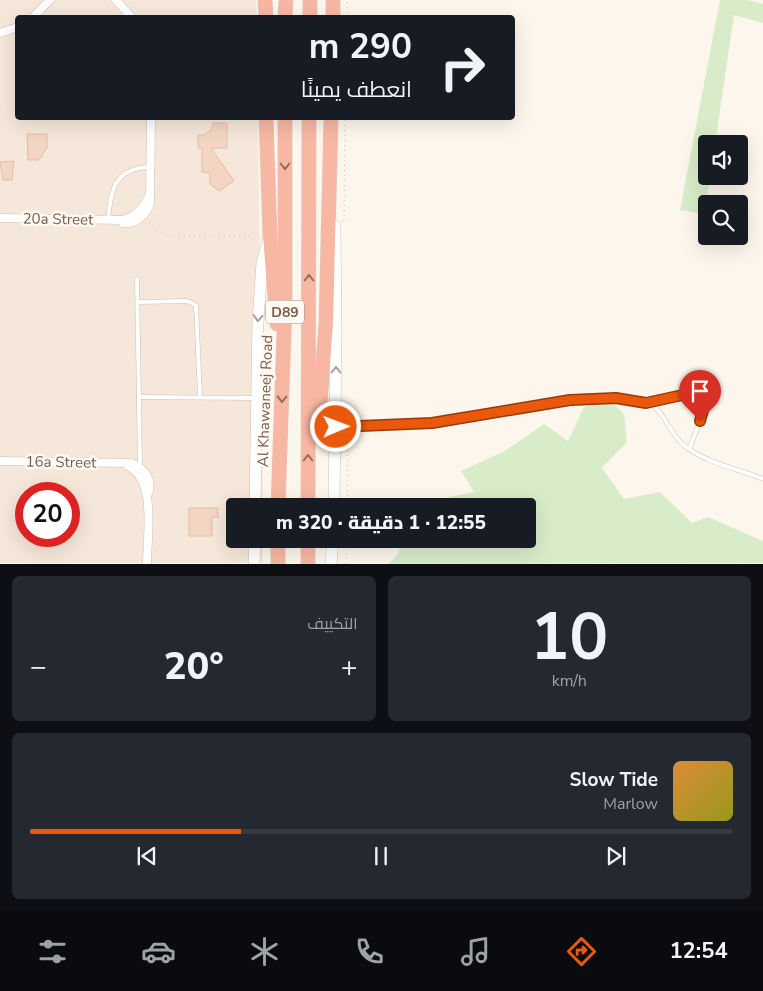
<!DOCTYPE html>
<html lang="ar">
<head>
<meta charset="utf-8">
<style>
	:root { --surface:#171b24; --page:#242831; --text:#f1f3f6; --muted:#9ea1a6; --line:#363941; --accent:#ea580c }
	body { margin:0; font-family:"Nunito Sans",Cairo,sans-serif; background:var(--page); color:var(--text); direction:rtl; height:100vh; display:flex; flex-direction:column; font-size:19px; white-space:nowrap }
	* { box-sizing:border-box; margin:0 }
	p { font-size:16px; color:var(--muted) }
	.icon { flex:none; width:28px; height:28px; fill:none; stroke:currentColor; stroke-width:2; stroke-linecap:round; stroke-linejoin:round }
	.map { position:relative; height:564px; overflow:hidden; direction:ltr }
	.sheet { display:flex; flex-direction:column; gap:12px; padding:12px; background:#0d0f14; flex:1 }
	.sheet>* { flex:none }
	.guide { position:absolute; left:15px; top:15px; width:500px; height:105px; border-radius:5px; box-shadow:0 5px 20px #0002; direction:rtl; background:#171b24; color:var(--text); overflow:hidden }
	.controls { position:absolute; left:698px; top:135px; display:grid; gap:10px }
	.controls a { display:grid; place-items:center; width:50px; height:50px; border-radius:5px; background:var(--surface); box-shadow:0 5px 20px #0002; font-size:25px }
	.speed { position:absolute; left:15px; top:482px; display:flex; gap:10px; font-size:25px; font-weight:700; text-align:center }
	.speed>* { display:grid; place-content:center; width:65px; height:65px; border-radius:50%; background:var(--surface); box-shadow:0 5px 20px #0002; line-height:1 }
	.speed .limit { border:8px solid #d22; background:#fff; color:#111 }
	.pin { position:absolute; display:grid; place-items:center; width:42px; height:42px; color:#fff; margin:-51px -21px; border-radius:50% 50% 50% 0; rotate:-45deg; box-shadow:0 0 5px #0007 }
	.pin .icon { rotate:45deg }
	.me { position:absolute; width:55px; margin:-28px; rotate:89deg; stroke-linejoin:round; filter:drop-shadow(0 0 4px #0008) }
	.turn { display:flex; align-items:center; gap:18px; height:105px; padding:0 20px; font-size:22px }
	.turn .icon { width:65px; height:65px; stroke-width:2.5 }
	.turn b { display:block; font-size:35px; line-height:42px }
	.big { font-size:38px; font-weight:800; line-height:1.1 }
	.sheet .tile { flex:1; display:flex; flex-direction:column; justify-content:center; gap:8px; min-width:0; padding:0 18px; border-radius:8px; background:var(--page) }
	.sheet .dial { align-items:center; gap:0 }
	.dial b { font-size:65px; line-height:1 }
	.song { display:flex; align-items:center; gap:15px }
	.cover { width:60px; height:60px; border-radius:8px; background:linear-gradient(135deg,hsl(30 70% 55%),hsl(60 70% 35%)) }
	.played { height:5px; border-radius:2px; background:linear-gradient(90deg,var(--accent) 30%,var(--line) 30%) }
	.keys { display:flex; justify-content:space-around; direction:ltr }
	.heat { display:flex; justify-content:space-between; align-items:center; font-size:28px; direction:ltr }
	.sheet .tiles { flex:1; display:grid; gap:12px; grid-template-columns:1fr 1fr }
	.tile:last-child { grid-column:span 2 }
	.trip { position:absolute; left:226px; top:498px; width:310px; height:50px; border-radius:5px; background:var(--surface); box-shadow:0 5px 20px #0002; font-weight:800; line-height:50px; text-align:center; direction:rtl }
	.tabs { display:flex; height:80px; justify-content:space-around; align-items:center; background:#090b0e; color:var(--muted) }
	.tabs .icon { width:35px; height:35px }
	.tabs .selected { color:var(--accent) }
	.tabs b { font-size:22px; color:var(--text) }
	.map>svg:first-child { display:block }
	.residential { fill:#f5e8da; fill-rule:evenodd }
	.green { fill:#d8ecc9 }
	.building { fill:#f3d5c3; stroke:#e6bba3 }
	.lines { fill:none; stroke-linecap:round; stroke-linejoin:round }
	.lane-casing { stroke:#d1beb0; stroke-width:5 }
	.street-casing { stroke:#d1beb0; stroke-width:9 }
	.secondary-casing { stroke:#d6c0b0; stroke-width:12 }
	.highway-casing { stroke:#dad1cd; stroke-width:15 }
	.path { stroke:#d9b8a5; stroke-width:1; stroke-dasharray:1 4; stroke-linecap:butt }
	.lane { stroke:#fff; stroke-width:4 }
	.street { stroke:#fff; stroke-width:8 }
	.secondary { stroke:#fff; stroke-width:11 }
	.highway { stroke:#f7b7a3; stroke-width:14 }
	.oneway { stroke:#936e5e }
	.oneway2 { stroke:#af9d94 }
	.route-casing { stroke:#983908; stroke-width:12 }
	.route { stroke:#ea580c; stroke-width:9 }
	.labels { text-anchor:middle; stroke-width:5; stroke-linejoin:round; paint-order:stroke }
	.shield { fill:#fffaf3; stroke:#a28b7f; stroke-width:1 }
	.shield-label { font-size:14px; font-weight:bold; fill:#7a5c4d }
	.street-label { font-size:15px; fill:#7a5c4d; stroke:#fffaf3 }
</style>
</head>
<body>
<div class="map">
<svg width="763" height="564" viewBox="0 0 763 564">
	<rect width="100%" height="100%" fill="#fdf6ec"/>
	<path class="residential" d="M0 0H256L257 17 18 18V118H258L263 506H235V539H263V563H0ZM26 494H69V536H26Z"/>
	<g class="green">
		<polygon points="720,0 748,0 763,4 763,23 734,15 715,144 706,144 706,176 710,176 705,214 680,210"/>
		<polygon points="608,398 624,414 627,442 602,468 624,499 660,492 692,523 708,517 763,541 763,563 388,564 398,554 402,539 528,539 528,506 411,506 411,505 474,492 461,471 505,451 544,424 568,441 584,407"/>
	</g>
	<g class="building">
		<polygon points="213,123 227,123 227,148 211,148 234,181 219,191 210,184 210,173 202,172 202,148 198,148 198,135 204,135 212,129"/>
		<polygon points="27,134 47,134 47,148 39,160 28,160"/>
		<polygon points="14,161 12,180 3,180 0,162"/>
		<polygon points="189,508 218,508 218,517 212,517 212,536 189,536"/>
	</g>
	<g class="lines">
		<defs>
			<g id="lane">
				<path d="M108 220C111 190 114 168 150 167"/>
				<polyline points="137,279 140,466"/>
				<polyline points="138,302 187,301 196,305 200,397"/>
				<polyline points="139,397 254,398"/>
				<polyline points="646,403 693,392 703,395 706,400 706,407 689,449"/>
				<path d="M336 427C377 426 417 426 458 420 515 412 589 384 646 402 665 409 669 435 686 447 707 463 738 469 763 479"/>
			</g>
			<g id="street">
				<polyline points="116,0 132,18"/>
				<polyline points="32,18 50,0"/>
				<polyline points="0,33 18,27"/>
				<path d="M0 218 122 220C137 216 145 207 150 193"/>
				<path d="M123 223C136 224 146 216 150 203L151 118"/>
				<path d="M0 461 131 463C146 468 154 482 147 496"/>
				<path d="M128 466C157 481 147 535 147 564"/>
			</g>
			<g id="secondary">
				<polyline points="255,506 258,322 262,263 269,237"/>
				<polyline points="334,506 336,330 335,226"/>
				<polyline points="254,564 255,539"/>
				<polyline points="331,564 333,539"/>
			</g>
			<g id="highway">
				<polyline points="265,0 266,18"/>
				<polyline points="285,18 286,0"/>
				<polyline points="310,18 310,0"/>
				<polyline points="333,18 333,0"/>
				<polyline points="266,118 270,235 277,324"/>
				<polyline points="311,432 320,403 326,323 331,118"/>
				<polyline points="278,506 285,304 285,118"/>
				<polyline points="308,506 309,118"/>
				<polyline points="278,564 278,539"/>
				<polyline points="308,564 308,539"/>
			</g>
		</defs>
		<use href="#lane" class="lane-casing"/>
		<use href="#street" class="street-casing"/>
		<use href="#secondary" class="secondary-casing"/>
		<use href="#highway" class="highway-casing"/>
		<g class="path">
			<polyline points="347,18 347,0"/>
			<polyline points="344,221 345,118"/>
			<polyline points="149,222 159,232 168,236 253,236"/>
			<polyline points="346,410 348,421"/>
			<polyline points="347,506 348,432"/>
			<polyline points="346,564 347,539"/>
		</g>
		<use href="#lane" class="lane"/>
		<use href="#street" class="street"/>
		<use href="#secondary" class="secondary"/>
		<use href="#highway" class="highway"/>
	</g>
	<defs><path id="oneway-chevron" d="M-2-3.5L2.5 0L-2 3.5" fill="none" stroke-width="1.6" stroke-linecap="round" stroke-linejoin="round" transform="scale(1.25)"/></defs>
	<g class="oneway">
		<use href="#oneway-chevron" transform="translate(285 166) rotate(90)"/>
		<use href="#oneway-chevron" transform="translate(309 278) rotate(-90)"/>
		<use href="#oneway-chevron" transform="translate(282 399) rotate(92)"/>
		<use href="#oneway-chevron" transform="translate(308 458) rotate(-90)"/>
	</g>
	<g class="oneway2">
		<use href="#oneway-chevron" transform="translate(258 318) rotate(94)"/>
		<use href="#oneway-chevron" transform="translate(336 370) rotate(-90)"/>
	</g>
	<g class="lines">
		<defs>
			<polyline id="route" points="336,427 432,423 570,400 616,398 646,403 696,392 703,395 706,400 700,421"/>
		</defs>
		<use href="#route" class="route-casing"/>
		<use href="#route" class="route"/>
	</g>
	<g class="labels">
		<rect class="shield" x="266" y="300.5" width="38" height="23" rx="4"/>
		<g class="shield-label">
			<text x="285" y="317">D89</text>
		</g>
		<g class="street-label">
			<text transform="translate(58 219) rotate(1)" y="5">20a Street</text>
			<text transform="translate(265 401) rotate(-88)" y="5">Al Khawaneej Road</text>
			<text transform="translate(61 462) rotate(1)" y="5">16a Street</text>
		</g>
	</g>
</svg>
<div class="controls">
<a><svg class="icon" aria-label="sound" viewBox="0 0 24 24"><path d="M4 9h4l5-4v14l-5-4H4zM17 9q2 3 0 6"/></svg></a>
<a><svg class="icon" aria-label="search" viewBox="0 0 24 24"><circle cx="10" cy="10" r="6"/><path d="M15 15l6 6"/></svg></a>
</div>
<div class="speed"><div class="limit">20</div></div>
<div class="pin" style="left:700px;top:421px;background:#d93025"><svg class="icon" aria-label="arrive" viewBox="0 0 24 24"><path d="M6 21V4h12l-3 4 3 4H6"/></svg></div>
<svg class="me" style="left:336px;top:427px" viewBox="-20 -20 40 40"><circle r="17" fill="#ea580c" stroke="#fff" stroke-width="3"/><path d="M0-11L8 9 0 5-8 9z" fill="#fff"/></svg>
<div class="trip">12:55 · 1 دقيقة · 320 m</div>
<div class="guide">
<div class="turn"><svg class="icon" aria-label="right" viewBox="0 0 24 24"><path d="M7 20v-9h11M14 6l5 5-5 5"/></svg><div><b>290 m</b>انعطف يمينًا</div></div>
</div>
</div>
<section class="sheet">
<div class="tiles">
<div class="tile dial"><b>10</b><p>km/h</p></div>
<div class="tile"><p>التكييف</p>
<div class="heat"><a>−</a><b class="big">20°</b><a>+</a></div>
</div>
<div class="tile">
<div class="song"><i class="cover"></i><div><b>Slow Tide</b><p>Marlow</p></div></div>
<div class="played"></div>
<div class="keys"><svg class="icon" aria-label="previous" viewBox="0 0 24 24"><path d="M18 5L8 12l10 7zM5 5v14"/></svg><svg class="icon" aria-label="pause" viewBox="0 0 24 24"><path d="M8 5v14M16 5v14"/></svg><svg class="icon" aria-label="next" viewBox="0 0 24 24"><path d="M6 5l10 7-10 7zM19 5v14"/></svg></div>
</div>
</div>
</section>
<nav class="tabs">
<b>12:54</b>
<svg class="icon selected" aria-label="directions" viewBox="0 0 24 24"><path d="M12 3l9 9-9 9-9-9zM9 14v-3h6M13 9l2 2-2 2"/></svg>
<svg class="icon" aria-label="music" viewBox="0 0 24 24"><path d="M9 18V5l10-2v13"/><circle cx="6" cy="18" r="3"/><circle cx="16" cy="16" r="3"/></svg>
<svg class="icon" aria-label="phone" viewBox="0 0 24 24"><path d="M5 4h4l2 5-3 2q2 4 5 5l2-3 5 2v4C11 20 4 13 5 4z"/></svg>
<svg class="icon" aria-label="climate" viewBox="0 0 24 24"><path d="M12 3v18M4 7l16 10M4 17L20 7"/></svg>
<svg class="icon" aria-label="car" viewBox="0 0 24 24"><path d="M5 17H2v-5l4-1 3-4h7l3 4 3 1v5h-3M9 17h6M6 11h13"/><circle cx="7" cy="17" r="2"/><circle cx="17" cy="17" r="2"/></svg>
<svg class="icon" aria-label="filters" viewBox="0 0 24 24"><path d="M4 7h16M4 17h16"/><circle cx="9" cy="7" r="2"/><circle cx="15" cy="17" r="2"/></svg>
</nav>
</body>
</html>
